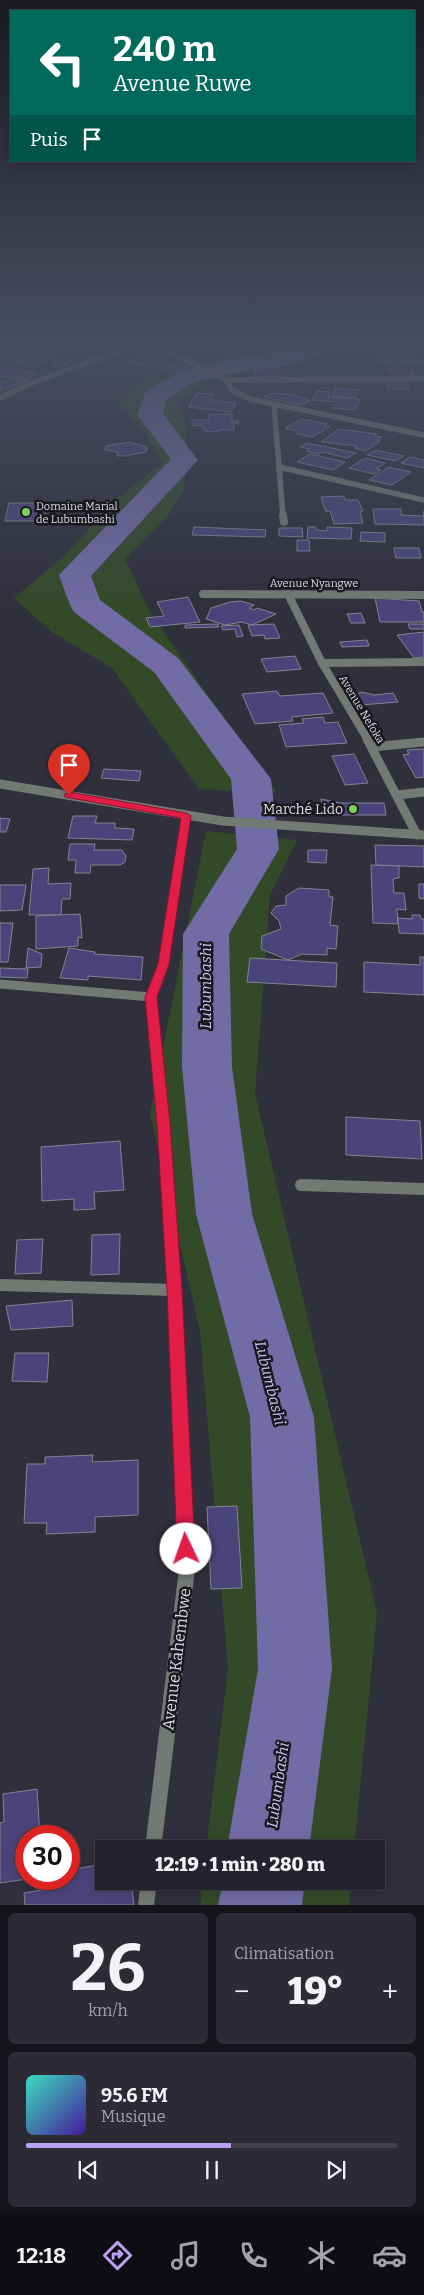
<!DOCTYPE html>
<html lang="fr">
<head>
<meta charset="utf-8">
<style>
	:root { --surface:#24232d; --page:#2c2b35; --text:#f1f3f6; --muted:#a3a4aa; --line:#414049; --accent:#bca0f2 }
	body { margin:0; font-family:Bitter,serif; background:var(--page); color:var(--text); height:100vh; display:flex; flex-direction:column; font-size:19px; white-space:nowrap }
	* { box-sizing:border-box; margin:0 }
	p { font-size:16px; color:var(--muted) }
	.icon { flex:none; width:28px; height:28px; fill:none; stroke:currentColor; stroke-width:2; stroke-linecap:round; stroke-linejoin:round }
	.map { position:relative; height:1905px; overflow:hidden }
	.sheet { display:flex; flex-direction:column; gap:8px; padding:8px; background:#141319; flex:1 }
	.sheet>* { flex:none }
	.guide { position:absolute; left:10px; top:10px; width:405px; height:152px; border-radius:0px; box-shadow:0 2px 12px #0003,0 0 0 1px var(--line); background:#00695c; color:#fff; overflow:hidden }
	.speed { position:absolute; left:15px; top:1825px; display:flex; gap:10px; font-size:25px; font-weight:700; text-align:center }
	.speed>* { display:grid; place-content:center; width:65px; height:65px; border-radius:50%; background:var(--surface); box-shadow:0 2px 12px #0003,0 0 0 1px var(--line); line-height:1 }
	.speed .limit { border:8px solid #d22; background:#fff; color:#111 }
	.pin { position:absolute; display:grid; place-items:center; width:42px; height:42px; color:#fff; margin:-51px -21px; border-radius:50% 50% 50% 0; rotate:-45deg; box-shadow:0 0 5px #0007 }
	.pin .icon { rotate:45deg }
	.me { position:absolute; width:55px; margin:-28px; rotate:357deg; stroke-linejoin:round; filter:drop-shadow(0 0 4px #0008) }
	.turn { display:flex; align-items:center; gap:18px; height:105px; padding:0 20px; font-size:22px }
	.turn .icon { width:65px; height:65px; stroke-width:2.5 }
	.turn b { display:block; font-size:35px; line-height:42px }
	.then { display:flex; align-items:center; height:48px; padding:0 20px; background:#0003; gap:10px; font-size:19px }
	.big { font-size:38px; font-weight:800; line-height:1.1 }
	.sheet .tile { flex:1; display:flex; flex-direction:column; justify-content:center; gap:8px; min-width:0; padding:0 18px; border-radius:8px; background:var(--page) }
	.sheet .dial { align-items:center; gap:0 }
	.dial b { font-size:65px; line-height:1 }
	.song { display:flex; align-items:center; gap:15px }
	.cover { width:60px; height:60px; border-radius:8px; background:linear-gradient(135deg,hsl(170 70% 55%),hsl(260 70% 35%)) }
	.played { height:5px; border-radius:2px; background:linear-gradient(90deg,var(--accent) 55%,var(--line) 55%) }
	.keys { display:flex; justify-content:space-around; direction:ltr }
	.heat { display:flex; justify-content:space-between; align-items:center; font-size:28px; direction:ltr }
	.sheet .tiles { flex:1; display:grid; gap:8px; grid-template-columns:1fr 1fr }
	.tile:last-child { grid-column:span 2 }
	.trip { position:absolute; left:95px; top:1840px; width:290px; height:50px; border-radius:0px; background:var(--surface); box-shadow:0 2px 12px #0003,0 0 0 1px var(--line); font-weight:800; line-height:50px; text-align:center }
	.menu { display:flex; height:80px; justify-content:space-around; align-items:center; background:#0e0e12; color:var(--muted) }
	.menu .icon { width:35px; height:35px }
	.menu .current { color:var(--accent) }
	.menu b { font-size:22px; color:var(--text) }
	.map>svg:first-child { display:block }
	.green { fill:#334a29 }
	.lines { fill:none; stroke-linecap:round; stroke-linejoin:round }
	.river { fill:#726ba5; fill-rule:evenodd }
	.building { fill:#4b447a; stroke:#838391 }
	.minor-far4 { stroke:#757973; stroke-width:5.5 }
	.minor-far3 { stroke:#757973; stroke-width:8 }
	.minor-far2 { stroke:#757973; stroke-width:9 }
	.minor-far1 { stroke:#757973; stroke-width:12 }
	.minor { stroke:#757973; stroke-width:16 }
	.tertiary { stroke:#757973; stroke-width:9 }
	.route { fill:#e11d48; stroke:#92132f }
	.poi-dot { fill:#7dd154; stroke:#19181e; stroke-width:2 }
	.labels { text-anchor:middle; stroke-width:5; stroke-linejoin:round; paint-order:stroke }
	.far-poi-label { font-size:11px; fill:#dbdbe3; stroke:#19181e; text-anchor:start }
	.far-street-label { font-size:11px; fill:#dbdbe3; stroke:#19181e }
	.poi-label { font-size:14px; fill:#dbdbe3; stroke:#19181e; text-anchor:end }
	.water-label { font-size:15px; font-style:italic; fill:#cbc7fa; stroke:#19181e }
	.near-street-label { font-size:16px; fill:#dbdbe3; stroke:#19181e }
</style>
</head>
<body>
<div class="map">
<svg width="424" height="1905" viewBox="0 0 424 1905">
	<rect width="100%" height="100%" fill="#302f3c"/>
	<g class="green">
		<polygon points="267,343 332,343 309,355 203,383 177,402 187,430 184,488 168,516 125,559 151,614 277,793 199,789 112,668 52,632 14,598 64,556 118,498 163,463 140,425 116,401 146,380 198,366"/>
		<polygon points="206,831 297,840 270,895 255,1094 377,1613 354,1849 206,1849 228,1669 200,1331 150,1114"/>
		<polygon points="203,1881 351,1881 349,1905 200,1905"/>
	</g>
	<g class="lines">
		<g class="river">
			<path d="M302 343H324C325 366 248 370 230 374 219 376 207 379 197 382 186 386 176 394 166 400L163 414 198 460 91 576 100 600 178 658 271 779 279 849 229 934 232 1067 252 1214 314 1417 332 1669 309 1849H227L258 1669 250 1417 196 1214 182 1067 183 934 237 849 231 779 154 672 74 612 70 605 59 575 171 459 137 415 146 391 178 373 227 360 289 351Z"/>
			<polygon points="223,1881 305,1881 302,1905 218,1905"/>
		</g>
	</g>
	<g class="building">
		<polygon points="382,344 401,344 408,348 375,348 383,345"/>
		<polygon points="400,351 413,360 378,361 374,357 383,356 379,352"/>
		<polygon points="15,352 38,356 52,357 42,362 46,362 33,366 19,363 24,361 0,358"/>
		<polygon points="149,353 165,354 161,356 168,357 157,363 165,365 159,367 127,363"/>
		<polygon points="64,360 72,361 59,367 51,366"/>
		<polygon points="423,360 424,362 397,363 402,372 413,371 415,374 412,374 413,376 394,377 383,361"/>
		<polygon points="171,365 181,366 189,367 177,373 161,369"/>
		<polygon points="0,367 7,368 38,373 29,378 0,376"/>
		<polygon points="254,370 278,370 280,377 255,377"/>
		<polygon points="15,377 28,380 0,391 0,383"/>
		<polygon points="387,384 407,384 409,389 389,389"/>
		<polygon points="335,388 359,390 356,398 332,396"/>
		<polygon points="317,391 330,392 328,397 360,399 355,410 333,408 340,402 312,400"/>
		<polygon points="197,393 215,394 211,400 236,403 231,412 188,407"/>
		<polygon points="272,393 295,395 310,401 301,405 264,397"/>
		<polygon points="209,414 232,414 232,421 239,421 239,423 234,423 234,430 218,430 218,432 204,431 203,426 192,425 192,420 209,420"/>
		<polygon points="301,419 327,424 324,426 330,427 312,437 297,434 299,431 285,428"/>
		<polygon points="339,429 377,434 374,436 382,437 378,440 380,441 366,451 354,448 357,446 321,442"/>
		<polygon points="129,442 147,447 146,452 125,456 118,456 117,452 105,450 106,446"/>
		<polygon points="307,443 356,453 347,458 322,452 319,454 307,451 310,449 300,447"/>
		<polygon points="376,450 404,456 395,461 367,455"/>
		<polygon points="310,454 345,462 333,470 297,462"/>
		<polygon points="410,457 424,460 424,468 401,463"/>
		<polygon points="365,458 385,463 376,469 381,470 374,474 349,468"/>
		<polygon points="389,467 411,472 392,485 369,480"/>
		<polygon points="344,496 345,500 358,500 363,511 360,512 363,523 334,524 330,511 326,512 321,497"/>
		<polygon points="9,503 47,503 44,521 5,521"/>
		<polygon points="373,509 401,509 401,515 423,516 424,511 424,525 375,524"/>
		<polygon points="194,527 266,530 265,537 192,535"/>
		<polygon points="308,527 316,527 316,530 327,531 327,527 352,528 351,539 307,538"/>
		<polygon points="279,528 302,528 303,537 279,536"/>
		<polygon points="361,532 385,533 385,542 360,541"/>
		<polygon points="297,540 309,540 310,551 297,551"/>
		<polygon points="394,548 419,548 421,558 396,558"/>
		<polygon points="188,597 200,622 150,627 146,618 164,616 157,602"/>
		<polygon points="375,598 419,601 422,612 424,612 424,622 380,622"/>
		<polygon points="241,601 254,605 249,608 254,610 257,608 276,614 252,625 242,622 225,625 206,619 211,608 230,602"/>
		<polygon points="361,613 365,623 351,623 347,614"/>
		<polygon points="218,624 219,627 185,628 185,625"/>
		<polygon points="274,624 280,638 265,639 264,635 252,636 248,625"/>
		<polygon points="408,624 424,624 424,629 410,629"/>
		<polygon points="239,625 243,636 237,637 235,629 223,630 221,626"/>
		<polygon points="424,632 424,657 414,658 397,635"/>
		<polygon points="367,640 369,646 342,647 340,642"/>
		<polygon points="295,656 301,669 267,672 261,659"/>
		<polygon points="277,691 280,696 323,693 333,713 291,717 293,721 255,724 242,694"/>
		<polygon points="362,692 374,695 393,693 398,702 361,705 356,694"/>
		<polygon points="323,717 325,723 338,722 347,743 286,747 279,725 304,723 302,719"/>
		<polygon points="424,749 424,777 416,778 403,755 409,754 407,750"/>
		<polygon points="354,754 368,783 345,785 332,756"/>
		<polygon points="104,769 141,771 139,781 101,778"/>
		<polygon points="321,799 341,803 384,803 386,815 322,815"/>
		<polygon points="73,816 97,816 95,823 115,823 115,828 134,829 132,840 68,838"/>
		<polygon points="0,818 10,819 6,832 0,832"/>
		<polygon points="70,844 95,844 94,850 122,850 126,856 125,862 120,865 91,865 90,873 75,873 76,860 68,860"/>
		<polygon points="375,845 424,846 424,867 376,865"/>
		<polygon points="308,850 327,850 326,863 308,862"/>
		<polygon points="371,865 399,866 399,878 393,879 394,893 404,893 406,910 397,909 398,924 373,923"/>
		<polygon points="49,868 48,884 71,883 70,899 62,899 61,915 29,915 33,869"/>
		<polygon points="419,884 424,884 424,899 419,898"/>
		<polygon points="0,885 26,885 22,910 0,911"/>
		<polygon points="299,888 329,890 329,897 333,897 330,925 338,926 336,949 327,948 327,955 302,954 288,960 261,949 262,936 281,929 279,921 271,913 276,906 286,905 286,896"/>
		<polygon points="80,914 82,938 78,937 78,946 36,949 36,916"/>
		<polygon points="412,915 420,915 421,919 424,919 424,934 399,933 398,918 412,919"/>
		<polygon points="0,923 13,923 8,962 0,962"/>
		<polygon points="28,948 42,954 41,967 26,968"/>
		<polygon points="69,948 95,952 94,954 143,957 141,980 88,976 88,980 60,978"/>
		<polygon points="420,957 424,957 424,995 364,992 364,962 420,965"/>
		<polygon points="250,958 337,963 336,987 247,982"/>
		<polygon points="0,968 28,969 27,978 0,977"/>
		<polygon points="346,1117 420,1121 422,1159 346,1155"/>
		<polygon points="120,1141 124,1190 94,1192 95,1209 74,1210 74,1199 42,1201 41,1147"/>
		<polygon points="120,1234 119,1274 91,1275 92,1235"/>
		<polygon points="43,1239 41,1273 15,1274 17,1240"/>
		<polygon points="72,1300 73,1326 11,1330 6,1306"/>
		<polygon points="15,1353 49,1353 47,1382 12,1381"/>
		<polygon points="93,1455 92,1462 138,1460 138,1515 95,1517 95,1532 46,1534 47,1523 24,1523 27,1464 45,1464 45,1457"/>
		<polygon points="237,1506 242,1588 211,1589 207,1507"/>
		<polygon points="37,1789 40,1836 26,1836 27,1879 0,1883 0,1823 4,1822 3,1794"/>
		<polygon points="104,1864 104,1881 131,1881 134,1905 25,1905 24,1893 60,1887 59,1879 69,1879 69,1870"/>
	</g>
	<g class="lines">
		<g class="minor-far4">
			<polyline points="151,343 226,380 424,379"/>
			<polyline points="226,380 232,390 250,399 424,435"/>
			<polyline points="0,398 29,384 141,343"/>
			<polyline points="274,405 283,516"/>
			<polyline points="279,467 424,500"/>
		</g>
		<g class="minor-far3">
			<polyline points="283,515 284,522"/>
			<polyline points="203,594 424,595"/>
			<polyline points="288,594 322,663 368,740"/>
			<polyline points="322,663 424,662"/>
		</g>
		<g class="minor-far2">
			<polyline points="367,739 417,835"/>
			<polyline points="372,747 424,742"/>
			<polyline points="397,795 424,792"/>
			<polyline points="0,984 151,997"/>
			<polyline points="154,1032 151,997 164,964 186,816"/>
		</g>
		<g class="minor-far1">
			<polyline points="301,1185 424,1189"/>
			<polyline points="0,1285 174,1290 163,1124 154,1031"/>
			<polyline points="174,1290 180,1412"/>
		</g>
		<g class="minor">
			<polyline points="153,1849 187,1569 180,1411"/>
			<polyline points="146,1905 149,1881"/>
		</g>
		<polyline class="tertiary" points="0,784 223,821 424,835"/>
	</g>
	<linearGradient id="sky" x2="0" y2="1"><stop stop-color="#1a1a21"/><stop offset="0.56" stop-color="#484d61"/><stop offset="1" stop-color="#484d61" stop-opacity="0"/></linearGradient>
	<rect width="424" height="610" fill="url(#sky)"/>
	<polygon class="route" points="69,792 186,813 191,816 169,964 157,997 170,1124 182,1290 195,1549 192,1555 186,1557 180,1555 177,1549 167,1290 157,1124 145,997 158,964 181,818 65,797 64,795"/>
	<g class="poi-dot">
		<circle cx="26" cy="512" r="5"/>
		<circle cx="353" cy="809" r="5"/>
	</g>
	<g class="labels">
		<g class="far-poi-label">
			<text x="36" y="510">Domaine Marial<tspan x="36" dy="13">de Lubumbashi</tspan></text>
		</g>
		<g class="far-street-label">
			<text x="314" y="587">Avenue Nyangwe</text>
			<text transform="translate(362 709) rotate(59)" y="4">Avenue Nefoka</text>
		</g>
		<g class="poi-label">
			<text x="343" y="814">Marché Lido</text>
		</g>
		<g class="water-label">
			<text transform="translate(206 986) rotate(-90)" y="5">Lubumbashi</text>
			<text transform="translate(270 1383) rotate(76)" y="5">Lubumbashi</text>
			<text transform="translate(278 1785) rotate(-82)" y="5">Lubumbashi</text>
		</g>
		<g class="near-street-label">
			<text transform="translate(176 1659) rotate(-83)" y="6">Avenue Kahembwe</text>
		</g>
	</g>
</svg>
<div class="speed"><div class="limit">30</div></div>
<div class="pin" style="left:69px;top:795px;background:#d93025"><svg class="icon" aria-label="arrive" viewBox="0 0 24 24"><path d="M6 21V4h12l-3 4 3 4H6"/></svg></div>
<svg class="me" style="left:186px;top:1549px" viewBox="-20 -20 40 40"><circle r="19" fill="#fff"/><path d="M0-13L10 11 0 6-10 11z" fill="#e11d48"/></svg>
<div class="trip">12:19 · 1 min · 280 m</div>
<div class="guide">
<div class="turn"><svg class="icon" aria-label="left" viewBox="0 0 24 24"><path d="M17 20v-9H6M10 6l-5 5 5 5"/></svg><div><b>240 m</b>Avenue Ruwe</div></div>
<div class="then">Puis<svg class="icon" aria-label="arrive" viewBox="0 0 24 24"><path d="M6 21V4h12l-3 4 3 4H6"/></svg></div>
</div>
</div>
<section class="sheet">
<div class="tiles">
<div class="tile dial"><b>26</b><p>km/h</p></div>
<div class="tile"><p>Climatisation</p>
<div class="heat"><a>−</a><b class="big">19°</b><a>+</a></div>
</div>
<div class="tile">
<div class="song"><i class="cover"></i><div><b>95.6 FM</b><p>Musique</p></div></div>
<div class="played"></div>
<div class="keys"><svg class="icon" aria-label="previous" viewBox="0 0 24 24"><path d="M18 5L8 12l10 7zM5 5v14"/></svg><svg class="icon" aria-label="pause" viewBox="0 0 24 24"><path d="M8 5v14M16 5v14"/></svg><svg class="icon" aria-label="next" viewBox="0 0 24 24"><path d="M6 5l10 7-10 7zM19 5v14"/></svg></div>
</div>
</div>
</section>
<nav class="menu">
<b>12:18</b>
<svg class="icon current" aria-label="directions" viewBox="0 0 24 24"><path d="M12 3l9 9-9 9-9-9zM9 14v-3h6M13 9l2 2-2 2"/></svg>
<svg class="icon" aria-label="music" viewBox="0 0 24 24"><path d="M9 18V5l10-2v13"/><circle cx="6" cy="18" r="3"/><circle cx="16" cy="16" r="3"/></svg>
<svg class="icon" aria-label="phone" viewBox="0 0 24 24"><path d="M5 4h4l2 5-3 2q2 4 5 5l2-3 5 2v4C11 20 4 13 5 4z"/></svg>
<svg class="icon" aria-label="climate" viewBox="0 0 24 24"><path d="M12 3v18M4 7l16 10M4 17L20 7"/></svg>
<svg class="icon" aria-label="car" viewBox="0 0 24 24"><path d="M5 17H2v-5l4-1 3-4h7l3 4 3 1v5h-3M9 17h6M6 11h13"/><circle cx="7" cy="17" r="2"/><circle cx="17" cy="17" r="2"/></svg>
</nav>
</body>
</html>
